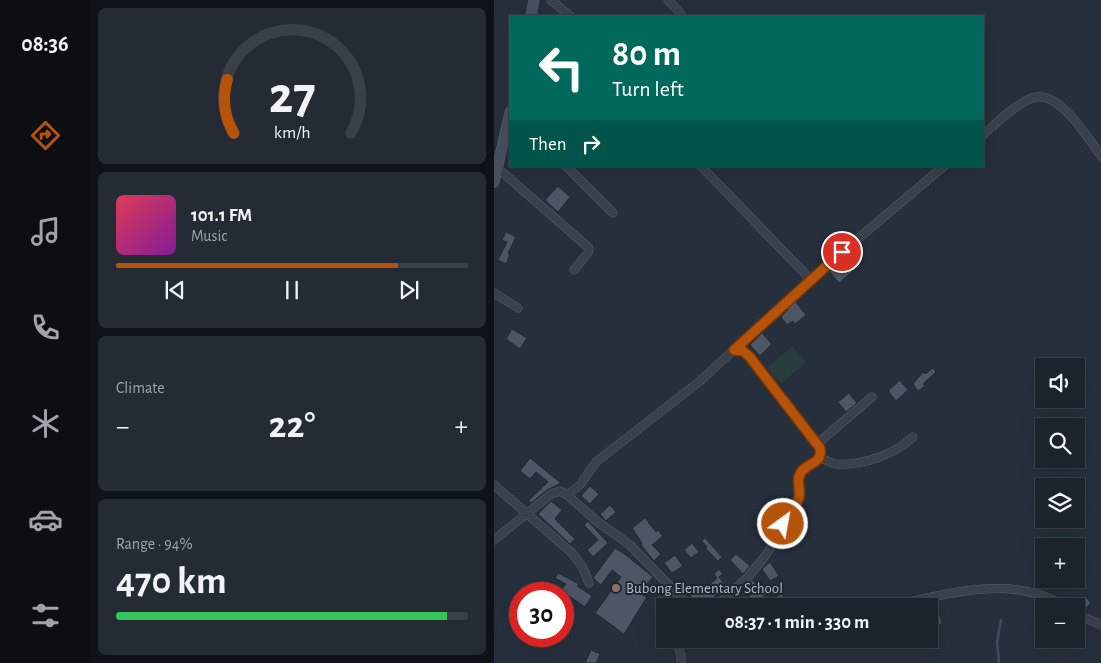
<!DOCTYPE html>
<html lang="en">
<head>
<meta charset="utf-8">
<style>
	:root { --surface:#1c232d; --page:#252b35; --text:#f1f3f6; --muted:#a0a4aa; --line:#3a4049; --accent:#b45309 }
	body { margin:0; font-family:"Alegreya Sans",sans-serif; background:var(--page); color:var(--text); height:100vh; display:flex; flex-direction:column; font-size:19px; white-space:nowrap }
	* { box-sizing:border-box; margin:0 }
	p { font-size:16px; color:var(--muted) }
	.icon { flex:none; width:28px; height:28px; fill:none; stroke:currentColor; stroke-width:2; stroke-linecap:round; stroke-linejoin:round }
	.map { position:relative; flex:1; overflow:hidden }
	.details { display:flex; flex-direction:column; gap:8px; padding:8px; background:#0f1319; width:404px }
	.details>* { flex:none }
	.banner { position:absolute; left:15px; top:15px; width:475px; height:152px; border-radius:0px; box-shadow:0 5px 20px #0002,0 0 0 1px var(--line); background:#00695c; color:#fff; overflow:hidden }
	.fabs { position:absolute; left:541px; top:358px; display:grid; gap:10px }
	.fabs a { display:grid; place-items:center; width:50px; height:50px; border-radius:0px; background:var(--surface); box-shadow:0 5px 20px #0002,0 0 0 1px var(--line); font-size:25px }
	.speed { position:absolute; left:15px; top:582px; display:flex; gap:10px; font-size:25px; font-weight:700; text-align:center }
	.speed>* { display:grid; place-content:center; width:65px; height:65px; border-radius:50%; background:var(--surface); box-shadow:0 5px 20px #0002,0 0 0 1px var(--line); line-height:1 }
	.speed .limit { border:8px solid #d22; background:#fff; color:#111 }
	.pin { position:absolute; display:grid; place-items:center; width:42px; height:42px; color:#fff; margin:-21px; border:2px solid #fff; border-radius:50%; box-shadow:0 1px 5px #0007 }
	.me { position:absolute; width:55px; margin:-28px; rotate:32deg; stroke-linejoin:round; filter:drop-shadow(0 0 4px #0008) }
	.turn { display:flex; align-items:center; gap:18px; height:105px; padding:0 20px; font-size:22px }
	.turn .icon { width:65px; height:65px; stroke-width:2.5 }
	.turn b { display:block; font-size:35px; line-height:42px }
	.then { display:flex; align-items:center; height:48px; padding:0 20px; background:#0003; gap:10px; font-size:19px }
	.big { font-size:38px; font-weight:600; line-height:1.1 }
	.details .tile { flex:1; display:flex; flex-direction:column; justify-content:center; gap:8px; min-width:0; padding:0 18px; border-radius:8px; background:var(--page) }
	.details .dial { align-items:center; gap:0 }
	.dial svg { height:130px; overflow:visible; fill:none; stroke:var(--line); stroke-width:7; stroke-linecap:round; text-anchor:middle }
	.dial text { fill:var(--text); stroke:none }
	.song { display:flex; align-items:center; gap:15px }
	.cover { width:60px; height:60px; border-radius:8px; background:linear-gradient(135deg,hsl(350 70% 55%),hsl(290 70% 35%)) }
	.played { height:5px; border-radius:2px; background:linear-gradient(90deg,var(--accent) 80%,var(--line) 80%) }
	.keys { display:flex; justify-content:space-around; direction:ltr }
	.heat { display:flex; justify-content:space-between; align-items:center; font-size:28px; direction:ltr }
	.charge { height:8px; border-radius:4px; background:linear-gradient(90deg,#34c759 94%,var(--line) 0) }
	.trip { position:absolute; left:162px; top:598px; width:282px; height:50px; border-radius:0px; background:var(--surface); box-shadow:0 5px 20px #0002,0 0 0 1px var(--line); font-weight:600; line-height:50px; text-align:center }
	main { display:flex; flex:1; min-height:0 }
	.tabs { display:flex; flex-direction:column; width:90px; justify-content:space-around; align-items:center; background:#0b0e12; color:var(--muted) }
	.tabs .icon { width:35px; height:35px }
	.tabs .selected { color:var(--accent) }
	.tabs b { font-size:22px; color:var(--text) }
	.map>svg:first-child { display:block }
	.green { fill:#293c3e }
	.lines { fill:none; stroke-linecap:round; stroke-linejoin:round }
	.stream { stroke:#3d4c63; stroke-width:2.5 }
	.building { fill:#4d5665; stroke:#212833 }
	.minor-casing { stroke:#585f6a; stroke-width:9 }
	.secondary-casing { stroke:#585f6a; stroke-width:11 }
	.minor { stroke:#3a414c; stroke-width:8 }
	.secondary { stroke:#48505f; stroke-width:10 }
	.route-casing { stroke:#753606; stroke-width:12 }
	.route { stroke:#b45309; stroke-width:9 }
	.education-dot { fill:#8d6e63; stroke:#1f2631; stroke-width:2 }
	.labels { text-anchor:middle; stroke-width:4; stroke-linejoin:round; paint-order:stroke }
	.poi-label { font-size:15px; fill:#b6bcc7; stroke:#1f2631; text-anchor:start }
</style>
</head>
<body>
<main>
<nav class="tabs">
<b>08:36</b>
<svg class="icon selected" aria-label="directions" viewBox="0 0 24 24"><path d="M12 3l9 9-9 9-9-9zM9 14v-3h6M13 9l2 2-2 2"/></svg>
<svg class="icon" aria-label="music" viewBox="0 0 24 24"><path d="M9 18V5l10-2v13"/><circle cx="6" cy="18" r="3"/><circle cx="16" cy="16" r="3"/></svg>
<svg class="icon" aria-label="phone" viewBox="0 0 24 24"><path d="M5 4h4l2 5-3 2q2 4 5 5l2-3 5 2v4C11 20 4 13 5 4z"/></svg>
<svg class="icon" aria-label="climate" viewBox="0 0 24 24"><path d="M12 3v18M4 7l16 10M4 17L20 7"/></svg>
<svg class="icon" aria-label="car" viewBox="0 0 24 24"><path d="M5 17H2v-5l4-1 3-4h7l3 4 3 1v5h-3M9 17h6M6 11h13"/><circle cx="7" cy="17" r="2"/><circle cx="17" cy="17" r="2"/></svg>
<svg class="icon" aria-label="filters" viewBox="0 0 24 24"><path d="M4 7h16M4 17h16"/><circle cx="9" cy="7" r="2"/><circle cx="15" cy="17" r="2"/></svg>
</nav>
<section class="details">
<div class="tile dial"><svg viewBox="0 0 100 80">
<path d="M14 69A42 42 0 1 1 86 69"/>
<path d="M14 69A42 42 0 0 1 10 36" stroke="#b45309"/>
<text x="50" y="56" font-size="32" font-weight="700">27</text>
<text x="50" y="72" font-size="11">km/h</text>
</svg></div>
<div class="tile">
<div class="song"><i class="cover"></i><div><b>101.1 FM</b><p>Music</p></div></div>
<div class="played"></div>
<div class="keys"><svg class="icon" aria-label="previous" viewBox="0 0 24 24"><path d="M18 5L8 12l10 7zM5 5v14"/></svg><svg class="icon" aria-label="pause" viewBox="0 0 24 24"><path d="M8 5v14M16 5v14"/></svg><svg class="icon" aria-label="next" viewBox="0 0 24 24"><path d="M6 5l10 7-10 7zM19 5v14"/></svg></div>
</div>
<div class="tile"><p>Climate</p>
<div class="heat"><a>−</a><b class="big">22°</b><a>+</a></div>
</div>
<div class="tile"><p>Range · 94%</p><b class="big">470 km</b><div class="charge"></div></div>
</section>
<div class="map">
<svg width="608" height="663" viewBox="0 0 608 663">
	<rect width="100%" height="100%" fill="#262f3c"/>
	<polygon class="green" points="298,346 312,362 287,384 273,368"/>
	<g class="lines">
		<polyline class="stream" points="505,663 503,642 507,620"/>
	</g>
	<g class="building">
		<polygon points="64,186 76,197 64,212 51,200"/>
		<polygon points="12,232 22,237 14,253 16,254 12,264 4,260 13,242 8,240"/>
		<polygon points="351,257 362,269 345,283 335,271"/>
		<polygon points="301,301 312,315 301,324 299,321 293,325 287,317"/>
		<polygon points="18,329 33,338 26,349 12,339"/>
		<polygon points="268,333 278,344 266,356 256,345"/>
		<polygon points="439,368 442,372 429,384 431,386 424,391 419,384 429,372 431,374"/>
		<polygon points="406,380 414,390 402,401 394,391"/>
		<polygon points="355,393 363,403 352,412 344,402"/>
		<polygon points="36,458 67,483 53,490 37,503 34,501 54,482 42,472 36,479 26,471"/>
		<polygon points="96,486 105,494 96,504 87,496"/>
		<polygon points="57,501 68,510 61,519 81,539 76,544 44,514"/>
		<polygon points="116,505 122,512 112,521 106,514"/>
		<polygon points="151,518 162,532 164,530 169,536 158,545 167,554 160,561 147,545 148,543 138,528"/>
		<polygon points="94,521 114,543 99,557 93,550 104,540 90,525"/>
		<polygon points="211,538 228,557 224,561 211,548 213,547 208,541"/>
		<polygon points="198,543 205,552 197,558 190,550"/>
		<polygon points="121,548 132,555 159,577 145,593 153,597 130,634 101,613 127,577 118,570 107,585 99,578"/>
		<polygon points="242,554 256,566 249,574 236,560"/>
		<polygon points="181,555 189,566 178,573 170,563"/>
		<polygon points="276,562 285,576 276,581 268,569"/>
		<polygon points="225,569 229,574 225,577 233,587 212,603 214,606 204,606 196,596 204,589 207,592 223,578 220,574"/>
		<polygon points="64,573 85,584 83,586 98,596 91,607 72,594 64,594 72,584 61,578"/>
		<polygon points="258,580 269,590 272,588 275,593 254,606 241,606 258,594 251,587"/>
		<polygon points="288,594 295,606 285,606 283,603 281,604 279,598"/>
		<polygon points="591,596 597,603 589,611 583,604"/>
		<polygon points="444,607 448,624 440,625 436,609"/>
		<polygon points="97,650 106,654 102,663 91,663"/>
	</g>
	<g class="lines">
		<defs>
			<g id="minor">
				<polyline points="57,0 76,16"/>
				<polyline points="174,0 187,14"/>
				<path d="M489 135C504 122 520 105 538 98 565 88 594 139 608 157"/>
				<polyline points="0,165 95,248 94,253 80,270"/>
				<polyline points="72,166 119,213"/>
				<polyline points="207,166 316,279"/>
				<polyline points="0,293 24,308"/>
				<polyline points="324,443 378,397"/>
				<path d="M326 458C331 459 336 463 341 464 367 466 400 455 419 437"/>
				<polyline points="0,485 78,553 88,566 95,583"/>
				<polyline points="73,495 86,485 102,462 206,381 321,275 450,166"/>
				<polyline points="0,540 57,494 66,491 73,495 105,523 135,544 195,606"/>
				<polyline points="222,606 253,578 269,559 285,535 291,518 304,499 305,475 311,468 324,460 327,455 323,442 255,357 249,351 240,350"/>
				<path d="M396 606C449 595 520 573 569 606"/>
				<polyline points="582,614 608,625"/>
				<polyline points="182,639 187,656 187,663"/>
			</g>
			<g id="secondary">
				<polyline points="37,16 40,0"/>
				<polyline points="0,182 16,112"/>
			</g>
		</defs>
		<use href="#minor" class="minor-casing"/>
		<use href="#secondary" class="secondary-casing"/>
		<use href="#minor" class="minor"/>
		<use href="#secondary" class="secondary"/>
	</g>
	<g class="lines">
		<defs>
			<path id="route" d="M289 524C291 514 303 508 305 497 307 488 301 479 308 471 316 462 329 463 326 448L255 356 249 351 240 350 348 252"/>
		</defs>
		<use href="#route" class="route-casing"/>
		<use href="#route" class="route"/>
	</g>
	<circle class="education-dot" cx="122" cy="588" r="5"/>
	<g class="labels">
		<g class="poi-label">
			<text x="132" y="593">Bubong Elementary School</text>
		</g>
	</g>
</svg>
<div class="fabs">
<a><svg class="icon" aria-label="sound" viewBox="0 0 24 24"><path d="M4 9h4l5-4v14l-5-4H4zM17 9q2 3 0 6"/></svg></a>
<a><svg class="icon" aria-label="search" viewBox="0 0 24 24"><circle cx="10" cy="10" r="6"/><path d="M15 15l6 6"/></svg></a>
<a><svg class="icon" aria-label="layers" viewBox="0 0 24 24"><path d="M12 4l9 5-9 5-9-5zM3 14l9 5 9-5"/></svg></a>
<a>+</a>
<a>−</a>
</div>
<div class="speed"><div class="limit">30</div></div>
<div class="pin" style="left:348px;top:252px;background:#d93025"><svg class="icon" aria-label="arrive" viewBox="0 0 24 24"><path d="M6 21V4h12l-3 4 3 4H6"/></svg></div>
<svg class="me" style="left:289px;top:524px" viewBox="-20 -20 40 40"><circle r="17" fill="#b45309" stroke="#fff" stroke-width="3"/><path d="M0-11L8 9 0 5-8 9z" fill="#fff"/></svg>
<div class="trip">08:37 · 1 min · 330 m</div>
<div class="banner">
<div class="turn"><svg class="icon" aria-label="left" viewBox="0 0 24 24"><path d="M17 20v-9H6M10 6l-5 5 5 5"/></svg><div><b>80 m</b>Turn left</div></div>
<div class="then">Then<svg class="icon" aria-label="right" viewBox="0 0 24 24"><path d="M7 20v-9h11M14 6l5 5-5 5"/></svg></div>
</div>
</div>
</main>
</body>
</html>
